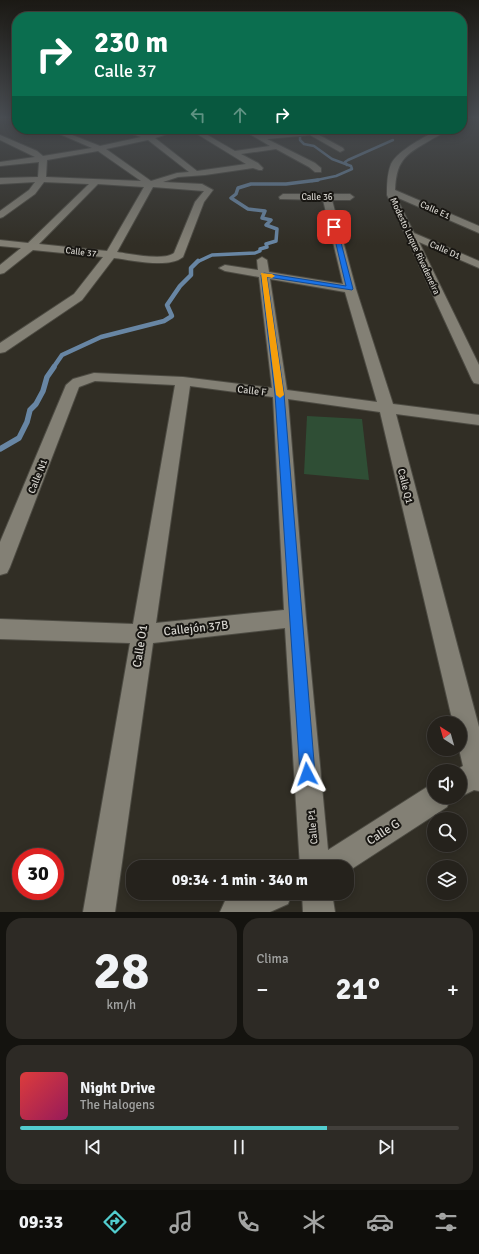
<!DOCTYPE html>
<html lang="es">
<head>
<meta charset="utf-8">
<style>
	:root { --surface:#25221c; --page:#2d2a25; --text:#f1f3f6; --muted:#a3a4a3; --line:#423f3b; --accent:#52cdcf }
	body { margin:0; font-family:Signika,sans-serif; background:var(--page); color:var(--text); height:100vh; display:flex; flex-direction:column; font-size:15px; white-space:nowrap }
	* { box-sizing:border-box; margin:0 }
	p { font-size:13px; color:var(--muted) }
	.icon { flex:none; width:22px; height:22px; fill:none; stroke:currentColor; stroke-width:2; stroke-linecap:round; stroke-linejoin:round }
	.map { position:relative; height:912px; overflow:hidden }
	.details { display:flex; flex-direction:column; gap:6px; padding:6px; background:#14130f; flex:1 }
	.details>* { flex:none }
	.banner { position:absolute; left:12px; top:12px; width:455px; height:122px; border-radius:16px; box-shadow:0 2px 10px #0003,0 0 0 1px var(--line); background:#0b6e4f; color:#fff; overflow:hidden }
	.needle { width:26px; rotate:323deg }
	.tools { position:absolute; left:427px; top:716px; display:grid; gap:8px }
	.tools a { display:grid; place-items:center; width:40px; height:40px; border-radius:50%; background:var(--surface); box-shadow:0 2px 10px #0003,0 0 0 1px var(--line); font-size:20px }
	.speed { position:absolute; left:12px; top:848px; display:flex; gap:8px; font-size:20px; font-weight:700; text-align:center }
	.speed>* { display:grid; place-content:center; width:52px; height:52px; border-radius:50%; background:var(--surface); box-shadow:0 2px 10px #0003,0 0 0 1px var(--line); line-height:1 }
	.speed .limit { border:6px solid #d22; background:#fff; color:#111 }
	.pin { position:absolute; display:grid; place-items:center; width:34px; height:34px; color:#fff; margin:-17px; border-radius:8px; box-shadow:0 2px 6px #0006 }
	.me { position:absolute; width:44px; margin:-22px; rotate:356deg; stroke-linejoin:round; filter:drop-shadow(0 0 3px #0008) }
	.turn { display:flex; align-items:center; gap:14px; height:84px; padding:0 16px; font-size:18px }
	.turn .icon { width:52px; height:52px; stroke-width:2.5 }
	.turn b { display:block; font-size:28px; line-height:34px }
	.lanes { display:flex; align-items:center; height:38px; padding:0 16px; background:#0003; justify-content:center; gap:20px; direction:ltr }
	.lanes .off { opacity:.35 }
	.big { font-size:30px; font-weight:800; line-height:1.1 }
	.details .tile { flex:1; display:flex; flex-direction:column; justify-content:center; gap:6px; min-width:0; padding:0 14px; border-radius:16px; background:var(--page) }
	.details .dial { align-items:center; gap:0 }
	.dial b { font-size:52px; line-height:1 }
	.song { display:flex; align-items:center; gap:12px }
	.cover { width:48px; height:48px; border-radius:6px; background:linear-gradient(135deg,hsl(0 70% 55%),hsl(330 70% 35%)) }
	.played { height:4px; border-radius:2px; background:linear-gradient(90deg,var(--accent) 70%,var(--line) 70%) }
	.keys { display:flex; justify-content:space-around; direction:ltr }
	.heat { display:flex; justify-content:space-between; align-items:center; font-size:22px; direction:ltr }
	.details .tiles { flex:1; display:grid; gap:6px; grid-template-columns:1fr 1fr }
	.tile:last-child { grid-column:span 2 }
	.trip { position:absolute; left:126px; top:860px; width:228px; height:40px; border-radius:16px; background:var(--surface); box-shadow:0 2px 10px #0003,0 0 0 1px var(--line); font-weight:800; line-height:40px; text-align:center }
	.tab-bar { display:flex; height:64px; justify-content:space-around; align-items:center; background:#0f0e0b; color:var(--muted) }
	.tab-bar .icon { width:28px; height:28px }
	.tab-bar .on { color:var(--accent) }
	.tab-bar b { font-size:18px; color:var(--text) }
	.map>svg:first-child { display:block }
	.green { fill:#2f4e35 }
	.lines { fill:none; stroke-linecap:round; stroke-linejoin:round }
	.stream-far3 { stroke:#6886a4; stroke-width:2.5 }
	.stream-far2 { stroke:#6886a4; stroke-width:3.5 }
	.stream-far1 { stroke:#6886a4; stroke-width:4.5 }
	.stream { stroke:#6886a4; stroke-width:5.5 }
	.minor-casing { stroke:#4d4b43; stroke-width:2 }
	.minor { fill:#838075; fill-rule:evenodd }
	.route { fill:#1a73e8; stroke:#114b97 }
	.slow { fill:#f59e0b }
	.labels { text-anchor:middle; stroke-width:4; stroke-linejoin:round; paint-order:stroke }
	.far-street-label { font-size:9px; fill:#d4d2cc; stroke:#181612 }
	.street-label { font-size:10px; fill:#d4d2cc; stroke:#181612 }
	.near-street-label { font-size:12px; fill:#d4d2cc; stroke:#181612 }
</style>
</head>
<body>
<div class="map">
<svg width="479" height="912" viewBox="0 0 479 912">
	<rect width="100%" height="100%" fill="#312e25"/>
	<polygon class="green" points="307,416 362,419 369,480 304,474"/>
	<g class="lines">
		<g class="stream-far3">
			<polyline points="284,129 300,136 300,140 304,144 314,146 332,159 351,166 352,169 336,176 312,181"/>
			<polyline points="347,165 345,162 348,160 393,140"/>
		</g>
		<polyline class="stream-far2" points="197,262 212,255 255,253 260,251 260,249 267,247 266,244 276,241 277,229 266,225 271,220 262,218 265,211 248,209 231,198 236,194 238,188 251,184 286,184 318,180"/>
		<polyline class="stream-far1" points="53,368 62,355 101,337 164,321 172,316 167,305 180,286 191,275 191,268 198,261"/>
		<polyline class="stream" points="0,449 19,438 27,422 30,410 36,404 43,391 47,377 54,367"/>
		<defs>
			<g id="minor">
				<path d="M48 129H57L100 146 141 137 118 129H129L149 135 172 129H183L155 138 197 171 246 164 189 129H197L235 151 270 146 241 129H249L260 135 309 130 367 129 364 131 319 135 343 148 344 150 340 152 310 135 267 139 315 163 321 168V172H315L309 167 276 149 241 154 258 163 263 168 262 170H259L253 168 205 175 178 177 163 182 202 184 213 190 204 202 183 257C168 269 132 260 114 258L82 300 5 352 0 353V343L74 294 103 257 33 250 4 273 0 274V265L21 248 0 246V240L28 243 89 184 44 182 35 194 3 217 0 218V211L29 190 35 182 0 184V178L38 177 39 162 0 166V162L35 157 0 140V135L37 151 43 156 92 148ZM148 140 189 172 177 173 151 181 106 149ZM98 151 141 181 46 177 47 160ZM98 184 144 187 107 251 39 244ZM153 187 204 191 195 202 174 253C164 261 131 254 117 252Z"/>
				<path d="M439 129H447C444 133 439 135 434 138 409 153 396 157 395 190L479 226V233L396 197 414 233 479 261V268L419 242 479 365V384L474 383 472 380 387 195C387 185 387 174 391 164 398 150 425 137 439 129Z"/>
				<path d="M283 194H350L354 197 350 200H332L356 289 393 404 479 415V425L396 414 479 727V791L474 790 460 797V771H454L463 766 459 749H460V723H453L380 412 288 399 306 618 328 850 427 787 434 784V797H451L447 807 347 872V867H300L285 628 153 643 115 912H83L130 643 0 639V619L133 624 175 385 95 381 79 387 10 567 7 573 0 575V542L66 385 73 379 94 373 183 377 272 388 259 277 225 271 219 268 225 265 258 270 257 260 262 257 267 260 269 272 343 284 323 200 280 199 279 197ZM270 279 345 292 377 402 287 390ZM190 386 273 397 284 610 156 623Z"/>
				<polygon points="243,893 292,893 288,904 270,912 220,912 225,901"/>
				<polygon points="302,893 332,893 335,912 303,912"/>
			</g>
		</defs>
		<use href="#minor" class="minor-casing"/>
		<use href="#minor" class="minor"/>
	</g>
	<linearGradient id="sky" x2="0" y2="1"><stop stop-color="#1b1914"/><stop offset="0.48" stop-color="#484c51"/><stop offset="1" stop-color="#484c51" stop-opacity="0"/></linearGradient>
	<rect width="479" height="245" fill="url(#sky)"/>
	<polygon class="route" points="334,226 337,227 353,289 352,290 267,277 284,394 315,774 312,779 307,781 302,779 300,774 275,394 261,275 264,273 346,286 332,227"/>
	<polygon class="slow" points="261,273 272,274 275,276 272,278 267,277 284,395 280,398 276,395"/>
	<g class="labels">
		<g class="far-street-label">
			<text x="317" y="200">Calle 36</text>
			<text transform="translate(435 210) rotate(24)" y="3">Calle E1</text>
			<text transform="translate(415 246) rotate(65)" y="3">Modesto Luque Rivadeneira</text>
			<text transform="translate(445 250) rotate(24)" y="3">Calle D1</text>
			<text transform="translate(81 252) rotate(7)" y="3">Calle 37</text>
		</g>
		<g class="street-label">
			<text transform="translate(252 390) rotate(7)" y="4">Calle F</text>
			<text transform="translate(37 476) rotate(-68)" y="4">Calle N1</text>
			<text transform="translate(406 486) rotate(76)" y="4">Calle Q1</text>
			<text transform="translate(312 827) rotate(-95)" y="4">Calle P1</text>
		</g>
		<g class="near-street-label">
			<text transform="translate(196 628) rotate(-6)" y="4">Callejón 37B</text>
			<text transform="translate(140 646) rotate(-81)" y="4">Calle O1</text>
			<text transform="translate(383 832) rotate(-33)" y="4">Calle G</text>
		</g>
	</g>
</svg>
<div class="tools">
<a><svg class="needle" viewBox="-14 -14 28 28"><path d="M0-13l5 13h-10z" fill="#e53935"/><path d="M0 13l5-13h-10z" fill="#a3a4a3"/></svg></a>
<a><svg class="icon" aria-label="sound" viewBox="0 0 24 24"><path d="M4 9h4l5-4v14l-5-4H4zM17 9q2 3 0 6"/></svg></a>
<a><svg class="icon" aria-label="search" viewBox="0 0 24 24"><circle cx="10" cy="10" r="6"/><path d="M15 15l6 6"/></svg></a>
<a><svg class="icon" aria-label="layers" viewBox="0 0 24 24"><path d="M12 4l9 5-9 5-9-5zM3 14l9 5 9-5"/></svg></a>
</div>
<div class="speed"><div class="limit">30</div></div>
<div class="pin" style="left:334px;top:227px;background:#d93025"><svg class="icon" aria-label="arrive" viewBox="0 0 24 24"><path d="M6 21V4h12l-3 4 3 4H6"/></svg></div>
<svg class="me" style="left:307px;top:774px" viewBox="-20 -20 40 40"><path d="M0-17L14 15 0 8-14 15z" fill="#1a73e8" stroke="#fff" stroke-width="4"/></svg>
<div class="trip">09:34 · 1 min · 340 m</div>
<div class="banner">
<div class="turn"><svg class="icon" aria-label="right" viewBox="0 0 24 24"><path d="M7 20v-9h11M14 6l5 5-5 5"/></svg><div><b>230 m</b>Calle 37</div></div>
<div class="lanes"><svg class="icon off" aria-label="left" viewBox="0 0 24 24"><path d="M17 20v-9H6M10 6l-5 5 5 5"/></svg><svg class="icon off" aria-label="ahead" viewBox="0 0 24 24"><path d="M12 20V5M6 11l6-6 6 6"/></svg><svg class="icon" aria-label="right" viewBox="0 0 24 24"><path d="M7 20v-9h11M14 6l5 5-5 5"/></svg></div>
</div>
</div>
<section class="details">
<div class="tiles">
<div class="tile dial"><b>28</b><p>km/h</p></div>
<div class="tile"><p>Clima</p>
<div class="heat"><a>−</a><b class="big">21°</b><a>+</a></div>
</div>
<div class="tile">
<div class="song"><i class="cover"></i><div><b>Night Drive</b><p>The Halogens</p></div></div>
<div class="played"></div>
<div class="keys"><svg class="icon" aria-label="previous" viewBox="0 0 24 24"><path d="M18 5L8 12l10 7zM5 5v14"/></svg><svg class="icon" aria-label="pause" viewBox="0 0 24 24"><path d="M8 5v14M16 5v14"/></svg><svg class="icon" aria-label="next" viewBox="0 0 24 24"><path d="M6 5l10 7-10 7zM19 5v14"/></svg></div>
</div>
</div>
</section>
<nav class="tab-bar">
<b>09:33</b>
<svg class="icon on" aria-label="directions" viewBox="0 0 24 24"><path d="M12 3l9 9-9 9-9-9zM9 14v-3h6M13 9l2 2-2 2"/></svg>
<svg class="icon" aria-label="music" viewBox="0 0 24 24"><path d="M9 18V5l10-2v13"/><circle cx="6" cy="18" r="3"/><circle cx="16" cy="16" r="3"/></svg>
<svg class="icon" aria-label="phone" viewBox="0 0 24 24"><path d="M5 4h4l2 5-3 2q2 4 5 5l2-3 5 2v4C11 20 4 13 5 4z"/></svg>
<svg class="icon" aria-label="climate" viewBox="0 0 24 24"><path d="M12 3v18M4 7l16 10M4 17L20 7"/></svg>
<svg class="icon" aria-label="car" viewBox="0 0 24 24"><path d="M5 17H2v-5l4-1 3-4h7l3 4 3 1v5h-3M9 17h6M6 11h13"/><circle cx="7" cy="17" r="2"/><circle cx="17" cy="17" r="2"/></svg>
<svg class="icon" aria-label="filters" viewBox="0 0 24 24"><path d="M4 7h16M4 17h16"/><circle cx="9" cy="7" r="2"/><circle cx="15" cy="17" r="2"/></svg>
</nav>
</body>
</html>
